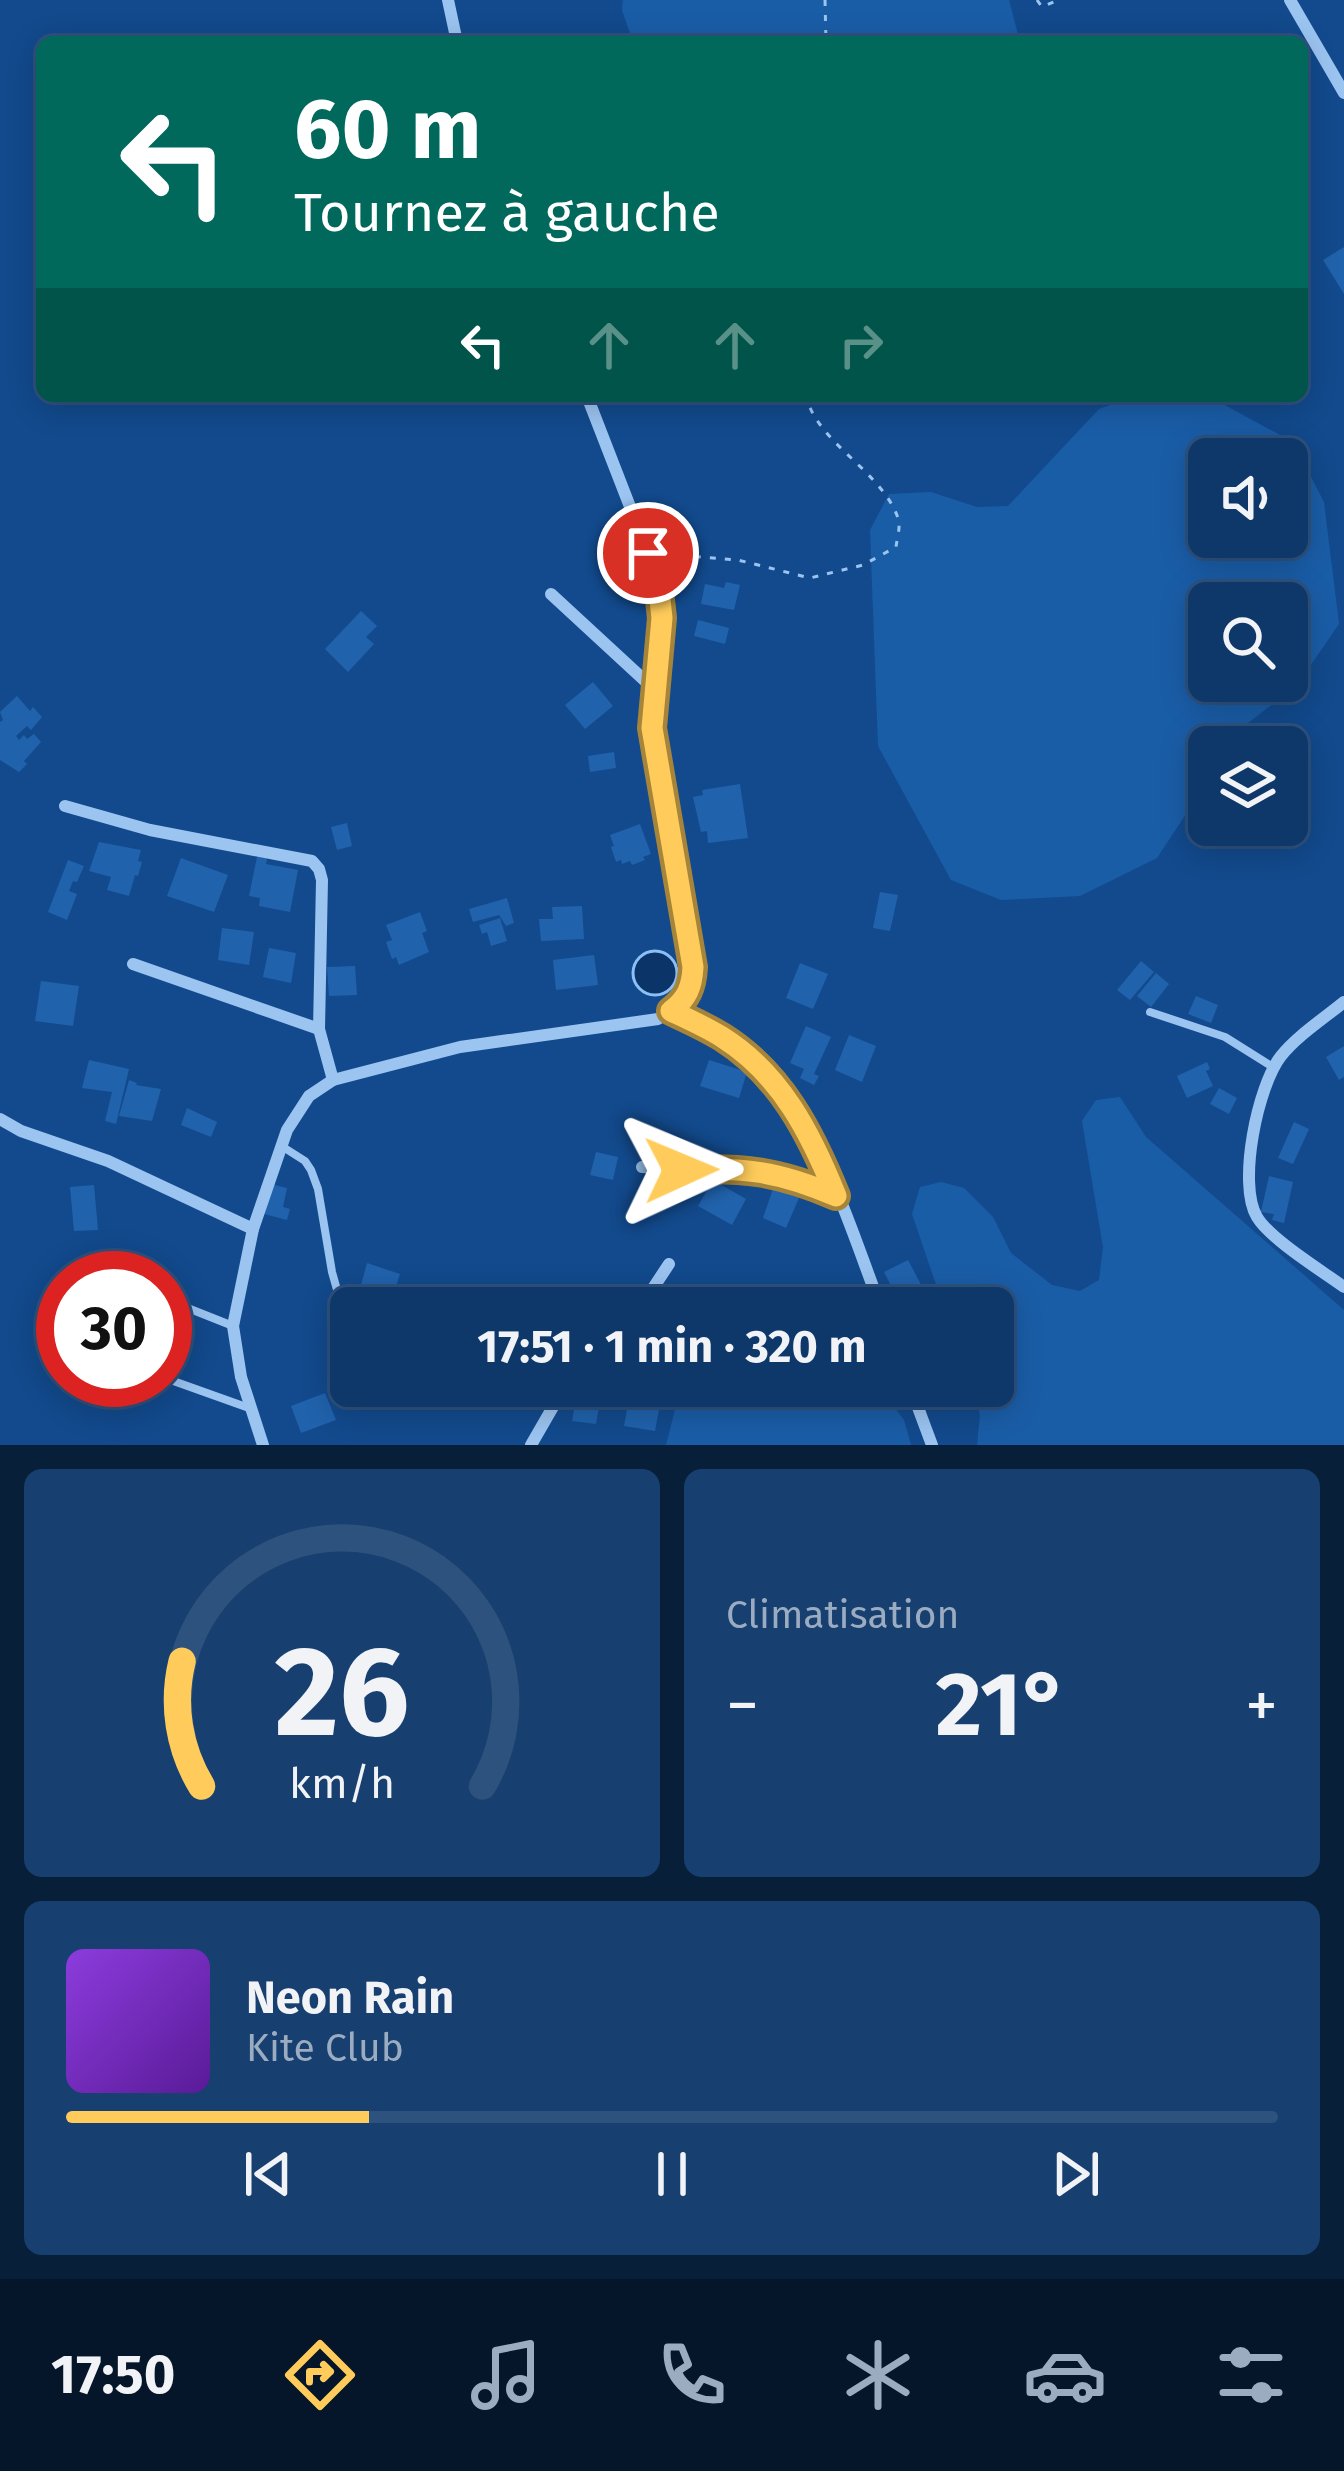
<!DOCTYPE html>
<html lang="fr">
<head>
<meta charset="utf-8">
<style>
	:root { --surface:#0e386a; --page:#173f70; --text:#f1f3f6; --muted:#9bacc1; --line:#2e527e; --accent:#ffcc5b }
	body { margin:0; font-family:"Fira Sans",sans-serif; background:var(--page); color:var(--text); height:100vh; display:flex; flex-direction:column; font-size:45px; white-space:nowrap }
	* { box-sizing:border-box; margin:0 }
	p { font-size:39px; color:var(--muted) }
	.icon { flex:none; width:66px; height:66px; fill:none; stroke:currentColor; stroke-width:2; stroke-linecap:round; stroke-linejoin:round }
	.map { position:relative; height:1445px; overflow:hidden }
	.sheet { display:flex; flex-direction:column; gap:24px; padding:24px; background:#081f3a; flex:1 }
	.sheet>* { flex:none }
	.guide { position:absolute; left:36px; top:36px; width:1272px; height:366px; border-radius:18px; box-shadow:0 6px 30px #0003,0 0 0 3px var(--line); background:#00695c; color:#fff; overflow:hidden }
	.fabs { position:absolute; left:1188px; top:438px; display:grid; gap:24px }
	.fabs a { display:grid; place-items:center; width:120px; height:120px; border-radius:18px; background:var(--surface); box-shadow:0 6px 30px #0003,0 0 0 3px var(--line); font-size:60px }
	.speed { position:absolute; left:36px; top:1251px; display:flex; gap:24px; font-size:60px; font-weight:700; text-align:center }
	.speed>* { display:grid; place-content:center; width:156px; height:156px; border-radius:50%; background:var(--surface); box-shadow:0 6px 30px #0003,0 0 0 3px var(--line); line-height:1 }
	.speed .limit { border:18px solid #d22; background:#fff; color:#111 }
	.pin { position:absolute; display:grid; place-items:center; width:102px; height:102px; color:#fff; margin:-51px; border:6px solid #fff; border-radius:50%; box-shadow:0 3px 12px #0007 }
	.me { position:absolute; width:132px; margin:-66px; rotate:89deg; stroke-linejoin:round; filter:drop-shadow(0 0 9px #0008) }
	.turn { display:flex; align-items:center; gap:42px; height:252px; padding:0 60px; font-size:54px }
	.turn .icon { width:156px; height:156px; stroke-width:2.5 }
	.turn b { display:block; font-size:84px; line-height:102px }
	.lanes { display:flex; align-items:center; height:114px; padding:0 60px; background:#0003; justify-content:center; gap:60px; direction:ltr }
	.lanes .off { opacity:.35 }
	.big { font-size:90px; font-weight:700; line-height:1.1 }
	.sheet .card { flex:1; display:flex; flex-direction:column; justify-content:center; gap:18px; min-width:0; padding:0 42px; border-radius:18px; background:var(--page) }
	.sheet .dial { align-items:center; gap:0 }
	.dial svg { height:312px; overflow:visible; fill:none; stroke:var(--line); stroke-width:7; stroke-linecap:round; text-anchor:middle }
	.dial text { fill:var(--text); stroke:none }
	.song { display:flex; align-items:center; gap:36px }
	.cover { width:144px; height:144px; border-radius:18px; background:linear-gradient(135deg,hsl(270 70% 55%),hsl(270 70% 35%)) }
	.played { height:12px; border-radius:6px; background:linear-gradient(90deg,var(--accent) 25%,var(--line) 25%) }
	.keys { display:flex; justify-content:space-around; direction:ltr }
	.heat { display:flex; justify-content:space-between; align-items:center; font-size:66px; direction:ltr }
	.sheet .tiles { flex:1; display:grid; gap:24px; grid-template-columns:1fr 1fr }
	.card:last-child { grid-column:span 2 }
	.trip { position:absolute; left:330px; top:1287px; width:684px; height:120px; border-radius:18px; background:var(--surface); box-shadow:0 6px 30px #0003,0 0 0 3px var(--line); font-weight:700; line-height:120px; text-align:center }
	.dock { display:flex; height:192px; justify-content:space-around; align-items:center; background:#06162a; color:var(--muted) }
	.dock .icon { width:84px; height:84px }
	.dock .current { color:var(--accent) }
	.dock b { font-size:54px; color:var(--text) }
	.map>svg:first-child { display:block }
	.green { fill:#1a5da7; fill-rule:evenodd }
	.water { fill:#0b3569; stroke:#8cbff5; stroke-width:3 }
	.building { fill:#2062ac }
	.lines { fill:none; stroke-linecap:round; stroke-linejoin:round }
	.path { stroke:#9bc4f1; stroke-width:3; stroke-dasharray:6 9; stroke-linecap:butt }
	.lane { stroke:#9bc4f1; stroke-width:8 }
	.street { stroke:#9bc4f1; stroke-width:12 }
	.route-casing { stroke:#a6853b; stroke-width:30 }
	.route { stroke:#ffcc5b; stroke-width:21 }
</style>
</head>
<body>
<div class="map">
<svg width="1344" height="1445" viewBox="0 0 1344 1445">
	<rect width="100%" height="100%" fill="#124a8d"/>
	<g class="green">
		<polygon points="623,0 1009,0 1020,42 633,42 622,10"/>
		<path d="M1136 396H1208L1293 442 1324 502 1339 624 1297 685 1243 727 1230 747H1209V779L1157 858 1080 896 1001 900 951 880 878 746 870 530 889 494 931 492 977 507 1008 506 1099 409ZM1209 459H1287V537H1209ZM1209 603H1287V681H1209Z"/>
		<polygon points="1120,1097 1146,1137 1344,1310 1344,1445 977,1445 980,1415 971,1386 993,1386 993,1308 944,1308 912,1214 920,1187 941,1182 964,1188 993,1217 1011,1253 1052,1285 1080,1291 1099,1280 1103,1247 1082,1121 1096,1100"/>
		<polygon points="681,1386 878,1386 904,1420 911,1445 666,1445"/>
	</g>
	<circle class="water" cx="655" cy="973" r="22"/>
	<g class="building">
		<polygon points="1344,247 1344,294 1323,260"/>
		<polygon points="726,582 740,585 734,610 701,604 705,584 724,588"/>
		<polygon points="361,611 377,626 366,637 374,644 348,672 325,649"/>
		<polygon points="698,620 729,628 725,644 694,636"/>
		<polygon points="593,682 613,706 585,729 565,705"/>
		<polygon points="17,696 30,711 33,707 42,717 31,730 27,726 16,736 19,740 24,735 27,739 34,734 41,742 24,761 27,764 19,772 0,760 0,722 3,720 0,712"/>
		<polygon points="614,752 616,768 590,772 588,756"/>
		<polygon points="740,784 748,838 708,843 707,831 701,832 693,797 703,795 702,790"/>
		<polygon points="347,823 352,846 337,850 331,827"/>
		<polygon points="640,824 651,854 643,857 645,860 632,865 630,861 622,864 621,860 616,862 611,847 614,846 610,835"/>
		<polygon points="99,842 141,850 138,861 142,862 138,876 135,875 129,896 107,890 111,877 89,871"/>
		<polygon points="258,852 268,854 266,864 298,870 290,912 259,906 260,898 249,896"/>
		<polygon points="181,858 228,875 214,912 167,896"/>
		<polygon points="68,860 84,866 77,882 73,881 69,891 77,894 67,920 48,912"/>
		<polygon points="880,892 898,895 890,931 873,928"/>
		<polygon points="507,898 514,923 506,926 499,915 473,922 469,909"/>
		<polygon points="582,906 584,939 541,941 539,919 553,919 552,907"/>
		<polygon points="420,912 427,931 422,933 429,952 399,965 396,957 392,959 386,942 392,940 386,925"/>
		<polygon points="500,918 507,941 491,946 487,932 482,934 479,925"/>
		<polygon points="222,928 254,932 249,965 218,960"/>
		<polygon points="269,948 296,953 291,983 263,977"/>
		<polygon points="594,955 598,985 556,990 553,960"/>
		<polygon points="1141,961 1154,972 1130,1000 1117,990"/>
		<polygon points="800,963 828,974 813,1009 786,998"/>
		<polygon points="355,966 357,995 329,996 327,967"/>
		<polygon points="1156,973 1169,984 1151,1007 1137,996"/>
		<polygon points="41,981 79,986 73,1026 35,1021"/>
		<polygon points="1196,996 1218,1005 1211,1023 1188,1014"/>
		<polygon points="806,1026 831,1037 814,1074 819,1076 814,1085 800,1078 804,1069 790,1063"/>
		<polygon points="849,1035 876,1046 862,1082 835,1070"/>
		<polygon points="1344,1046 1344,1077 1339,1080 1326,1057"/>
		<polygon points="89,1060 129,1069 116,1124 105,1121 112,1092 82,1088"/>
		<polygon points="709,1060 747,1072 739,1098 700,1086"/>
		<polygon points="1207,1062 1210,1069 1206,1071 1213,1086 1187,1098 1177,1076"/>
		<polygon points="129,1080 137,1083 136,1085 161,1089 152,1121 119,1116"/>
		<polygon points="1219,1088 1237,1098 1229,1114 1210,1104"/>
		<polygon points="187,1108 217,1122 211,1137 181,1125"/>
		<polygon points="1294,1122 1309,1129 1293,1164 1278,1158"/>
		<polygon points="596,1152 618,1157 613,1180 590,1175"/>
		<polygon points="1269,1176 1293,1182 1284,1223 1272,1220 1274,1214 1261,1212"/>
		<polygon points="713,1180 746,1199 732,1225 698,1206"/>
		<polygon points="776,1180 802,1191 786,1228 763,1218"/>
		<polygon points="271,1184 287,1188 283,1207 290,1209 287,1220 264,1214"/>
		<polygon points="94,1185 98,1230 74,1231 70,1187"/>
		<polygon points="908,1260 927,1296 911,1305 909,1302 901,1305 884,1272"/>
		<polygon points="367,1263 400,1274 391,1302 365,1294 367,1287 361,1285"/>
		<polygon points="178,1310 186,1356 165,1359 165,1312"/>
		<polygon points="631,1387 662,1393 655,1431 624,1426"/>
		<polygon points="325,1393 336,1420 301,1433 291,1406"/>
		<polygon points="575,1404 599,1407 596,1424 572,1421"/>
	</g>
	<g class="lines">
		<g class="path">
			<polyline points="825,0 826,42"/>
			<polyline points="1037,0 1042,7 1058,0"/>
			<path d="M665 554 738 560 810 578 863 565 896 547C897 538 901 527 898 518 881 470 818 444 806 396"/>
		</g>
		<g class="lane">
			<polyline points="1150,1012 1225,1037 1273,1067"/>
			<polyline points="283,1147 305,1161 311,1170 318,1189 332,1272 345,1318 351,1323"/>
			<polyline points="69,1278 69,1272 83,1266 114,1278"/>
			<polyline points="165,1299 233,1326"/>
			<polyline points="389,1308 407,1293"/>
			<polyline points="165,1378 249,1408"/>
		</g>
		<g class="street">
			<polyline points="448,0 457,42"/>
			<polyline points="1290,0 1344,93"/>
			<polyline points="551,594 655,690"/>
			<polyline points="65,806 150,830 312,861 319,869 322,880 319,1029 333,1080"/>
			<polyline points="133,964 319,1029"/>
			<path d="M1344 1002C1323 1019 1297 1036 1281 1056 1258 1085 1237 1184 1257 1217 1270 1239 1322 1271 1344 1287"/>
			<path d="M671 1011C688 1019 706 1027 721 1036 813 1095 844 1212 881 1308"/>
			<polyline points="0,1119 21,1131 108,1161 253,1229"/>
			<polyline points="642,1167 681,1170 727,1168 755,1169 804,1182 836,1196"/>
			<polyline points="640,1308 669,1264"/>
			<polyline points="910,1386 932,1445"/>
			<path d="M263 1445 241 1377 233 1326 253 1229 287 1130 309 1096 333 1080 460 1047 658 1019C680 1005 692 994 693 967L652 728 661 635 660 600 648 553 587 396"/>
			<polyline points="531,1445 565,1386"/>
		</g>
	</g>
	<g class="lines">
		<defs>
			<path id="route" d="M648 553 660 600 662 618 652 728 693 967C692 987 687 999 671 1011 688 1019 706 1027 722 1037 781 1074 811 1134 836 1196 779 1171 743 1167 681 1170"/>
		</defs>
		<use href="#route" class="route-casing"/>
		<use href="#route" class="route"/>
	</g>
</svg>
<div class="fabs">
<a><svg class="icon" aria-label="sound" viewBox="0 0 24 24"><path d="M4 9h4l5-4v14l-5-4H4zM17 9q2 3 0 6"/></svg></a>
<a><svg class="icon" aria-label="search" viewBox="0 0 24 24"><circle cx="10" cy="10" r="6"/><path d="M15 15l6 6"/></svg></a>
<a><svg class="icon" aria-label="layers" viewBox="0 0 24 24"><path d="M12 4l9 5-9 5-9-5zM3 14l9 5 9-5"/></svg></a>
</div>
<div class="speed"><div class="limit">30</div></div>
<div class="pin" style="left:648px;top:553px;background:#d93025"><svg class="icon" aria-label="arrive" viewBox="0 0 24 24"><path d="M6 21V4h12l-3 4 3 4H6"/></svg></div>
<svg class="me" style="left:681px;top:1170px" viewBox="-20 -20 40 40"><path d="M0-17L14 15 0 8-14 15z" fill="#ffcc5b" stroke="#fff" stroke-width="4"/></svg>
<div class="trip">17:51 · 1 min · 320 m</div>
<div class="guide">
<div class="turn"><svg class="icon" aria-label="left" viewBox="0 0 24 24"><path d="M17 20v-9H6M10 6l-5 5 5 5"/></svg><div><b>60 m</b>Tournez à gauche</div></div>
<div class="lanes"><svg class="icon" aria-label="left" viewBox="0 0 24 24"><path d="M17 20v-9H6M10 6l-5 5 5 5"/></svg><svg class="icon off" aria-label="ahead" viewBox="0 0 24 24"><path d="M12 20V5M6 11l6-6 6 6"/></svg><svg class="icon off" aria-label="ahead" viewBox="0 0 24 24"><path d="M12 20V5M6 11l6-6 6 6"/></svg><svg class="icon off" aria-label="right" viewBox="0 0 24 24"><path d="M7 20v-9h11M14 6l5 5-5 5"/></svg></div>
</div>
</div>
<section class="sheet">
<div class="tiles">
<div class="card dial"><svg viewBox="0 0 100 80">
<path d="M14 69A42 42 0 1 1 86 69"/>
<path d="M14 69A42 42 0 0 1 9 37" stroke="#ffcc5b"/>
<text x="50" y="56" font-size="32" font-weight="700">26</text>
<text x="50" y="72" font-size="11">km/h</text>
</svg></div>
<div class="card"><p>Climatisation</p>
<div class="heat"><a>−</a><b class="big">21°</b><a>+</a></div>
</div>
<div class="card">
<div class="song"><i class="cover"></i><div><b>Neon Rain</b><p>Kite Club</p></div></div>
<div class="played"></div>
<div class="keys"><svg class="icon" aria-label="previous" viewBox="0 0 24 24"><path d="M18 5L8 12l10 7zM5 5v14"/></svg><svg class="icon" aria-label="pause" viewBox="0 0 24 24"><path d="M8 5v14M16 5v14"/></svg><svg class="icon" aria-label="next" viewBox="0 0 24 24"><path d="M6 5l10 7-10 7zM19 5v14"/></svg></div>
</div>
</div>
</section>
<nav class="dock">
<b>17:50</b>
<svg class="icon current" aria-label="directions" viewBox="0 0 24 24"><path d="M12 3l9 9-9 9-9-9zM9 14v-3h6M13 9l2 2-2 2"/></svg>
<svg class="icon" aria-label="music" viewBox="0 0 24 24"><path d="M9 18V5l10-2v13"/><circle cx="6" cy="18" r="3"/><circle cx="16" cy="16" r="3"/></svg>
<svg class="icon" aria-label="phone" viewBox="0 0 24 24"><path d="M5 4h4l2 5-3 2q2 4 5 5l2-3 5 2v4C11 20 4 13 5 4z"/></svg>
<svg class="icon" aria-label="climate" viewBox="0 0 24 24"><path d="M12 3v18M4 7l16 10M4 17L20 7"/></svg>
<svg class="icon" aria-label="car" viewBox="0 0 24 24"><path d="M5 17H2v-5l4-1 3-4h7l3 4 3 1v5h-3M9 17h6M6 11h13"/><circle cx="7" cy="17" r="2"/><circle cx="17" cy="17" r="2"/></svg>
<svg class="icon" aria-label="filters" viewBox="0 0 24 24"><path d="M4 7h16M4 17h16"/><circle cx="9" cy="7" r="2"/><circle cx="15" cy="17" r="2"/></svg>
</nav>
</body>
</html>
